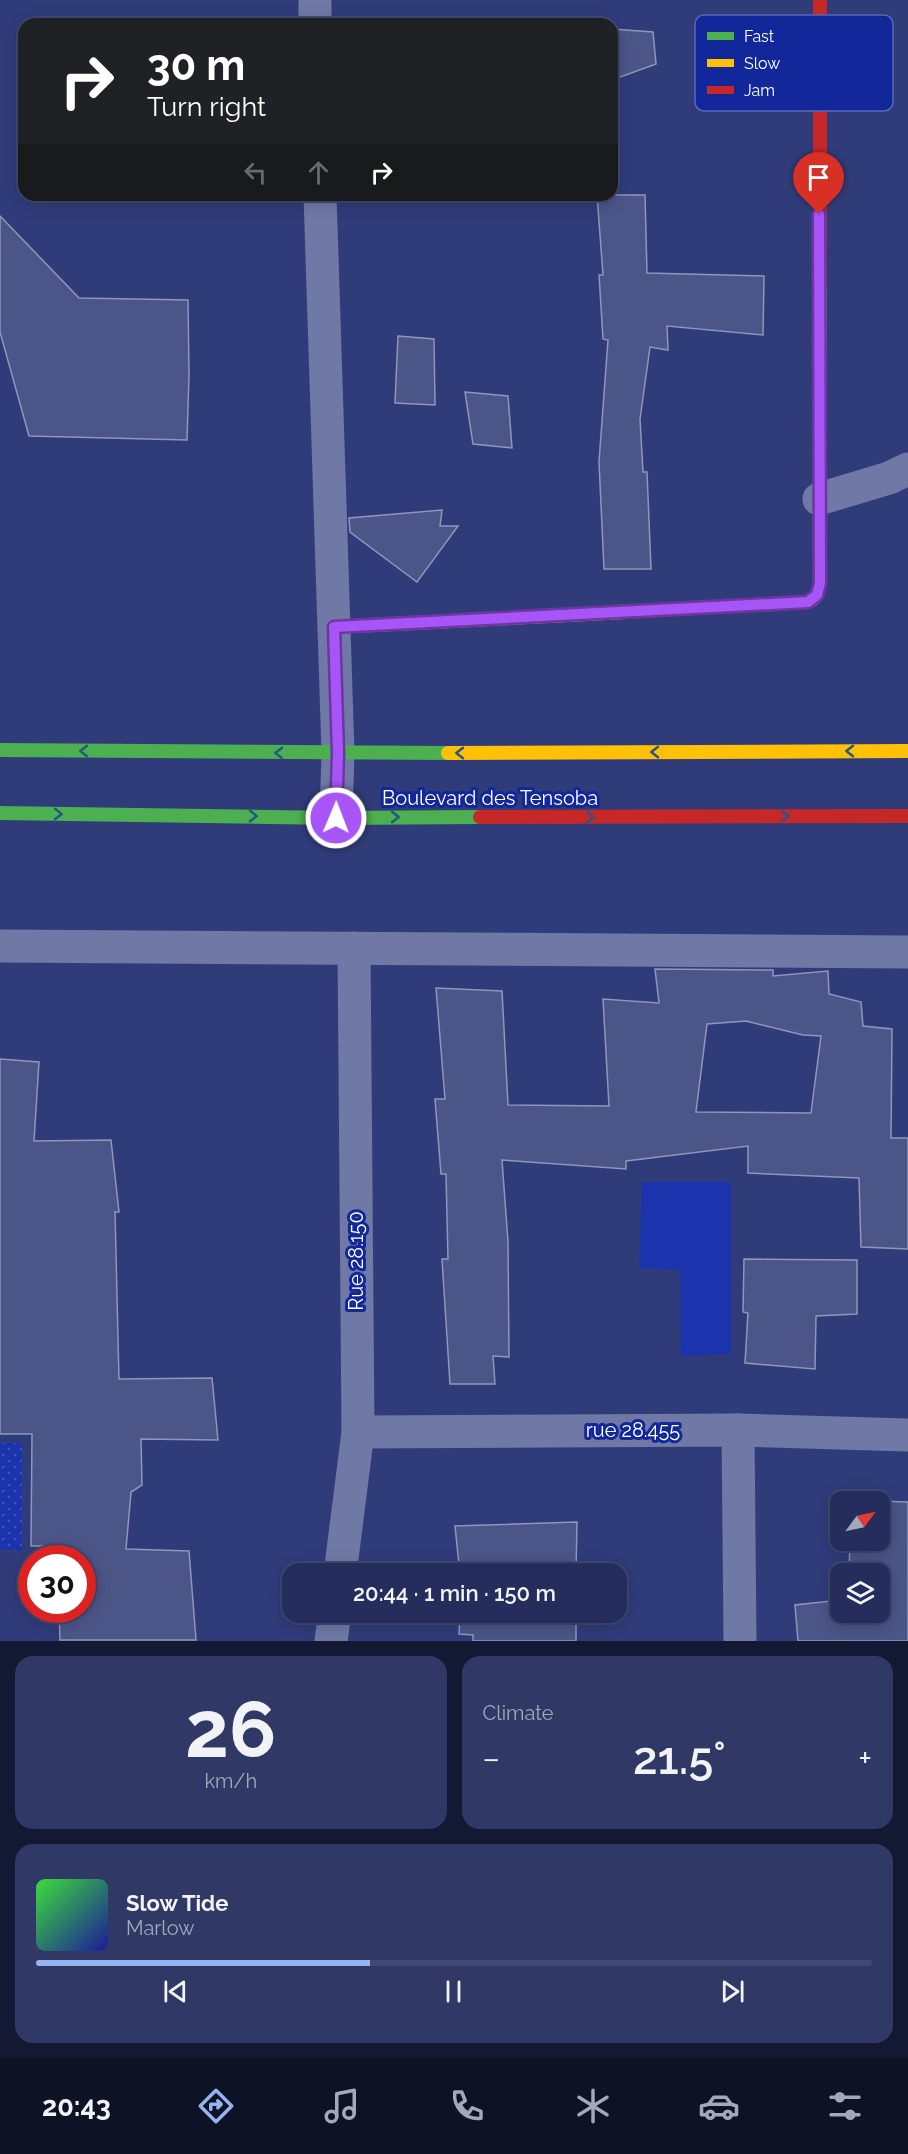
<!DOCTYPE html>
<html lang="en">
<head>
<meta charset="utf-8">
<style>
	:root { --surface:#242d5c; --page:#303965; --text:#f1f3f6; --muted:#a3a8bb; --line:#414972; --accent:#95b2f1 }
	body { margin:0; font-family:Raleway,sans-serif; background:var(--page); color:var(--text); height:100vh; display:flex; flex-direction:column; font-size:22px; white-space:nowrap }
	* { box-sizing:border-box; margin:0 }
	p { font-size:20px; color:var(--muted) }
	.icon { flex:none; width:33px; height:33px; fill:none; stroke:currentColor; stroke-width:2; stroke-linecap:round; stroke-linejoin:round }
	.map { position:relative; height:1641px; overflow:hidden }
	.drawer { display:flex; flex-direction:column; gap:15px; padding:15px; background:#141933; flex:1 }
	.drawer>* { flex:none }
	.banner { position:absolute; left:18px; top:18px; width:600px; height:183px; border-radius:18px; box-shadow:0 3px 15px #0003,0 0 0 2px var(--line); background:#202124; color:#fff; overflow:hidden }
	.needle { width:39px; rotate:57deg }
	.tools { position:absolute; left:830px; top:1491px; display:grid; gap:12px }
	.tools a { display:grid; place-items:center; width:60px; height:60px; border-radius:12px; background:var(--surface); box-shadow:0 3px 15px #0003,0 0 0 2px var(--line); font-size:30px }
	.speed { position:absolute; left:18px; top:1545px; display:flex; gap:12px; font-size:30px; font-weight:700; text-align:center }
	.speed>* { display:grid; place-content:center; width:78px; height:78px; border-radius:50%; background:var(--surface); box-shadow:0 3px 15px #0003,0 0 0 2px var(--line); line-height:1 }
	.speed .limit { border:9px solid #d22; background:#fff; color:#111 }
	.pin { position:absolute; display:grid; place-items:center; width:51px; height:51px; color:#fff; margin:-62px -26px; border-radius:50% 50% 50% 0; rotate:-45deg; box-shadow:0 0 6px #0007 }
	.pin .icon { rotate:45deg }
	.me { position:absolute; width:66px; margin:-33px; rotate:1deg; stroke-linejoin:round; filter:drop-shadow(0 0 4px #0008) }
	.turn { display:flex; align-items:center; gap:21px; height:126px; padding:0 30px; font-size:27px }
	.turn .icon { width:78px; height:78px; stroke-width:2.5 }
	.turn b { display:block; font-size:42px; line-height:51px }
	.lanes { display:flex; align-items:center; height:57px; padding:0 30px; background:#0003; justify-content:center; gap:30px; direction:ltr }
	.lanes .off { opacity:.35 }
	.big { font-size:45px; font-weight:600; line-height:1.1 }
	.drawer .tile { flex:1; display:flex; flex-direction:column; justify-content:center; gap:9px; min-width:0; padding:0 21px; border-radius:18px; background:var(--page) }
	.drawer .dial { align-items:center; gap:0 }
	.dial b { font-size:78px; line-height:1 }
	.song { display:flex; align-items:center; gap:18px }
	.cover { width:72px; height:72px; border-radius:9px; background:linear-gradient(135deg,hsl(120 70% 55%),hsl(240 70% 35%)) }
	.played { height:6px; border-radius:3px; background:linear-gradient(90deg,var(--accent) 40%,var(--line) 40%) }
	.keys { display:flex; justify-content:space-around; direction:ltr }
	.heat { display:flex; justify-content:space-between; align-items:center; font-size:33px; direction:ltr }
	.drawer .tiles { flex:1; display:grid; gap:15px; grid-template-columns:1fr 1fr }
	.tile:last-child { grid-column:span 2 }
	.trip { position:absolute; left:282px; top:1563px; width:345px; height:60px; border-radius:18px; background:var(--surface); box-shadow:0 3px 15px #0003,0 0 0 2px var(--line); font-weight:600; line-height:60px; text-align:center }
	.menu { display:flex; height:96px; justify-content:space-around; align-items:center; background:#0e1225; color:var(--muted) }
	.menu .icon { width:42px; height:42px }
	.menu .active { color:var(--accent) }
	.menu b { font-size:27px; color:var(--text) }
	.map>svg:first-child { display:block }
	.grass { fill:#1b34ad }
	.park { fill:url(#park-dots) }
	.building { fill:#4b5587; stroke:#8f96ba; stroke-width:1.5; fill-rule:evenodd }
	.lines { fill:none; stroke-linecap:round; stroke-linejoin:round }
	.street { stroke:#7078a5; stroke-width:33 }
	.fast { stroke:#4caf50; stroke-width:14 }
	.slow { stroke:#ffc107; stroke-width:14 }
	.jam { stroke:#c62828; stroke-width:14 }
	.oneway { stroke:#265780 }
	.route-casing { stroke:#6d37a1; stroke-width:15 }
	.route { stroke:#a855f7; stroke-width:10 }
	.labels { text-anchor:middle; stroke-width:6; stroke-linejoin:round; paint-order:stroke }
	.street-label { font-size:20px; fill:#fff; stroke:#11279a }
	.key { fill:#11279a; stroke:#5868b8; stroke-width:1.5 }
	.key-label { font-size:16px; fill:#fff }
</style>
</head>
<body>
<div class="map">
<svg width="908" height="1641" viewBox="0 0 908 1641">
	<defs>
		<pattern id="park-dots" width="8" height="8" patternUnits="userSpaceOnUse" patternTransform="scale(1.5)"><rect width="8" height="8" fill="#1b34ad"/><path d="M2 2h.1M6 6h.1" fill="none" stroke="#3d52b9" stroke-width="1.8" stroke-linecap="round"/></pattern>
	</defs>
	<rect width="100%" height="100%" fill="#303c7a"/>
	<polygon class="grass" points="642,1182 731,1182 731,1354 681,1356 680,1270 639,1268"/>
	<polygon class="park" points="0,1443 22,1443 22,1551 0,1549"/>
	<g class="building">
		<polygon points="612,29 653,32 656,64 612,80"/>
		<polygon points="597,195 645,195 647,273 764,276 763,335 667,326 668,350 650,347 640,419 643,472 647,472 651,569 604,569 599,462 608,340 603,339 599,275 603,275"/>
		<polygon points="0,216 79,298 188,300 189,375 187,440 29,436 0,332"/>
		<polygon points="398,336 434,339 435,405 395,403"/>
		<polygon points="465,392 508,396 512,448 473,444"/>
		<polygon points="442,510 440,526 458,526 417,582 350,532 349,518"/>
		<path d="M655 969 773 970V976L828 971 829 994 861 1002 863 1026 892 1029 891 1138H908V1249L861 1247 859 1178 748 1173V1146L626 1161V1169L502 1160 508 1242 509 1357 493 1356 495 1384H450L442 1259H448L446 1174H441L435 1099H445L436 988 502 991 508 1105 609 1106 603 999 659 1003ZM746 1021 803 1035 821 1036 811 1113 696 1112 707 1024Z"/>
		<polygon points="0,1059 39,1062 34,1141 111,1140 119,1212 115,1212 119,1379 212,1378 218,1440 141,1439 142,1485 131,1492 126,1549 189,1551 196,1640 60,1640 59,1610 82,1610 82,1558 58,1558 57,1546 31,1546 32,1434 0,1434"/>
		<polygon points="744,1259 857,1260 857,1314 816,1316 815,1369 745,1363 748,1313 743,1312"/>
		<polygon points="852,1500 908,1502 908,1641 798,1641 795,1605 840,1600 840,1612 879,1612 879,1574 849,1574 850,1540 879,1540 879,1502"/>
		<polygon points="577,1522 576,1574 460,1574 455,1526"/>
		<polygon points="460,1612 576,1612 576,1641 473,1641 473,1635 459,1634"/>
	</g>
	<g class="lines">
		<g class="street">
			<polyline points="315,0 315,24"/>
			<polyline points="320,195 338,753 336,818"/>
			<polyline points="819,499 889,478 908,469"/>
			<polyline points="0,946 908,952"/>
			<polyline points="738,1430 740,1641"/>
			<polyline points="358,1432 738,1430 908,1435"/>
			<polyline points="340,1574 358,1432 354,948"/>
			<polyline points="331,1641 335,1612"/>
		</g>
		<g class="fast">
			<path d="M806 602C816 601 818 592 820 583V284"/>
			<polyline points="0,750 448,753"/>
			<polyline points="0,813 336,818 480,817"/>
		</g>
		<g class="slow">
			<polyline points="334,627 625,612"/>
			<polyline points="448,753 908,751"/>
		</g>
		<g class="jam">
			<polyline points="820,0 820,284"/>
			<polyline points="625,612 806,602"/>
			<polyline points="480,817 908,816"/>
		</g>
	</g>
	<defs><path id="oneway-chevron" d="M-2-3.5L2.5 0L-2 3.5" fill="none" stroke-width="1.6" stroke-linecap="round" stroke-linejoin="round" transform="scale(1.5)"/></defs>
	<g class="oneway">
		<use href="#oneway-chevron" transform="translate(84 751) rotate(-179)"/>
		<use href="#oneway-chevron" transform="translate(850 751) rotate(180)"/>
		<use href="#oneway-chevron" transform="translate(655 752) rotate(180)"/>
		<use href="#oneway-chevron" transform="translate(279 753) rotate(-179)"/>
		<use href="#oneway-chevron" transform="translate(460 753) rotate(180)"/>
		<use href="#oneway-chevron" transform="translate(58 814) rotate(1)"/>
		<use href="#oneway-chevron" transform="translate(253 816) rotate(1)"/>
		<use href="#oneway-chevron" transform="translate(785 816)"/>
		<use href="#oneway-chevron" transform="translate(395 817)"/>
		<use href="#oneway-chevron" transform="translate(590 817)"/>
	</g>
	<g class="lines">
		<defs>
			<polyline id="route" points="336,818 338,753 334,627 808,602 817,595 820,583 819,214"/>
		</defs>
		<use href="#route" class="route-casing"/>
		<use href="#route" class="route"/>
	</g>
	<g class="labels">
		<g class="street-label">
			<text x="490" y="805">Boulevard des Tensoba</text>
			<text transform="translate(356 1261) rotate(-90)" y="7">Rue 28.150</text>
			<text x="633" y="1437">rue 28.455</text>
		</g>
	</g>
	<rect x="695" y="15" width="198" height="96" rx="9" class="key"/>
	<rect x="707" y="32" width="27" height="8" fill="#4caf50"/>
	<rect x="707" y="59" width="27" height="8" fill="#ffc107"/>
	<rect x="707" y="86" width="27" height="8" fill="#c62828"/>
	<g class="key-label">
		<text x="744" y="42">Fast</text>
		<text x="744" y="69">Slow</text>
		<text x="744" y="96">Jam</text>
	</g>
</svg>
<div class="tools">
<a><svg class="needle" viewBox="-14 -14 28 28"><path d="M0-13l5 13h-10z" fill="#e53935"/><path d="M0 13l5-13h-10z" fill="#a3a8bb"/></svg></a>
<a><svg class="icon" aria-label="layers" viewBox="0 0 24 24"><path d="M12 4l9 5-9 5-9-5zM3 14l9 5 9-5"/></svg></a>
</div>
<div class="speed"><div class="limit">30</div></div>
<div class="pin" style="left:819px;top:214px;background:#d93025"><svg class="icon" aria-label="arrive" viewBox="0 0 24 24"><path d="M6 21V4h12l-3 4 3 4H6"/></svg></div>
<svg class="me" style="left:336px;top:818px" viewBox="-20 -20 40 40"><circle r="17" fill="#a855f7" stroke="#fff" stroke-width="3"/><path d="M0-11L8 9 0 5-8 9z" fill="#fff"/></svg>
<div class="trip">20:44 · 1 min · 150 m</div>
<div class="banner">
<div class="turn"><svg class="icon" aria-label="right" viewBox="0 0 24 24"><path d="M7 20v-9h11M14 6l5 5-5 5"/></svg><div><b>30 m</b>Turn right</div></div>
<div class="lanes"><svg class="icon off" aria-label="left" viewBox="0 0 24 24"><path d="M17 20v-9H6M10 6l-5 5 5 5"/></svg><svg class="icon off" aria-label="ahead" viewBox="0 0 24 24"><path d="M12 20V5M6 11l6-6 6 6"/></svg><svg class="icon" aria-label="right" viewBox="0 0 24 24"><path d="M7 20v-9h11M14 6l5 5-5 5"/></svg></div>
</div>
</div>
<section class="drawer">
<div class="tiles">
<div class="tile dial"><b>26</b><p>km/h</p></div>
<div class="tile"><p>Climate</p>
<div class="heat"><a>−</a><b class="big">21.5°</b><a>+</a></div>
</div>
<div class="tile">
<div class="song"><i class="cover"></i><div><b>Slow Tide</b><p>Marlow</p></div></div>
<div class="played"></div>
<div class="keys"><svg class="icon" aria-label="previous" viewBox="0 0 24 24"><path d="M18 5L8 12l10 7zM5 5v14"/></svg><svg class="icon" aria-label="pause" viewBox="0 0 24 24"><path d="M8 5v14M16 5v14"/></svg><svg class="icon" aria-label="next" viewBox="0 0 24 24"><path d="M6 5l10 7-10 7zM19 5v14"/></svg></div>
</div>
</div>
</section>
<nav class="menu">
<b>20:43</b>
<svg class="icon active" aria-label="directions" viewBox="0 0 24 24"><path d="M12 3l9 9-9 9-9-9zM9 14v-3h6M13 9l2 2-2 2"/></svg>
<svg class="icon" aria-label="music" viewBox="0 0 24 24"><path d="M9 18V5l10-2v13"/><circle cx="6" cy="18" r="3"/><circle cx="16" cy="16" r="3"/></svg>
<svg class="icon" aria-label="phone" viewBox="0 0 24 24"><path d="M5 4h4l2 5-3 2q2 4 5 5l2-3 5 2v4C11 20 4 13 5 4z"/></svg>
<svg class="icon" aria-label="climate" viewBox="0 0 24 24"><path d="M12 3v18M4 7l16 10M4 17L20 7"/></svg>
<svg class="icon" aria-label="car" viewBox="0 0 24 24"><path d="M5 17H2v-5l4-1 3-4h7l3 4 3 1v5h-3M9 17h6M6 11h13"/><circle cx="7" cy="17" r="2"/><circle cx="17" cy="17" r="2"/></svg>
<svg class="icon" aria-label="filters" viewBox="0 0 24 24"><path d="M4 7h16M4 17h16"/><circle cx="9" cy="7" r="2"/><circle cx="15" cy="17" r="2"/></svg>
</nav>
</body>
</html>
